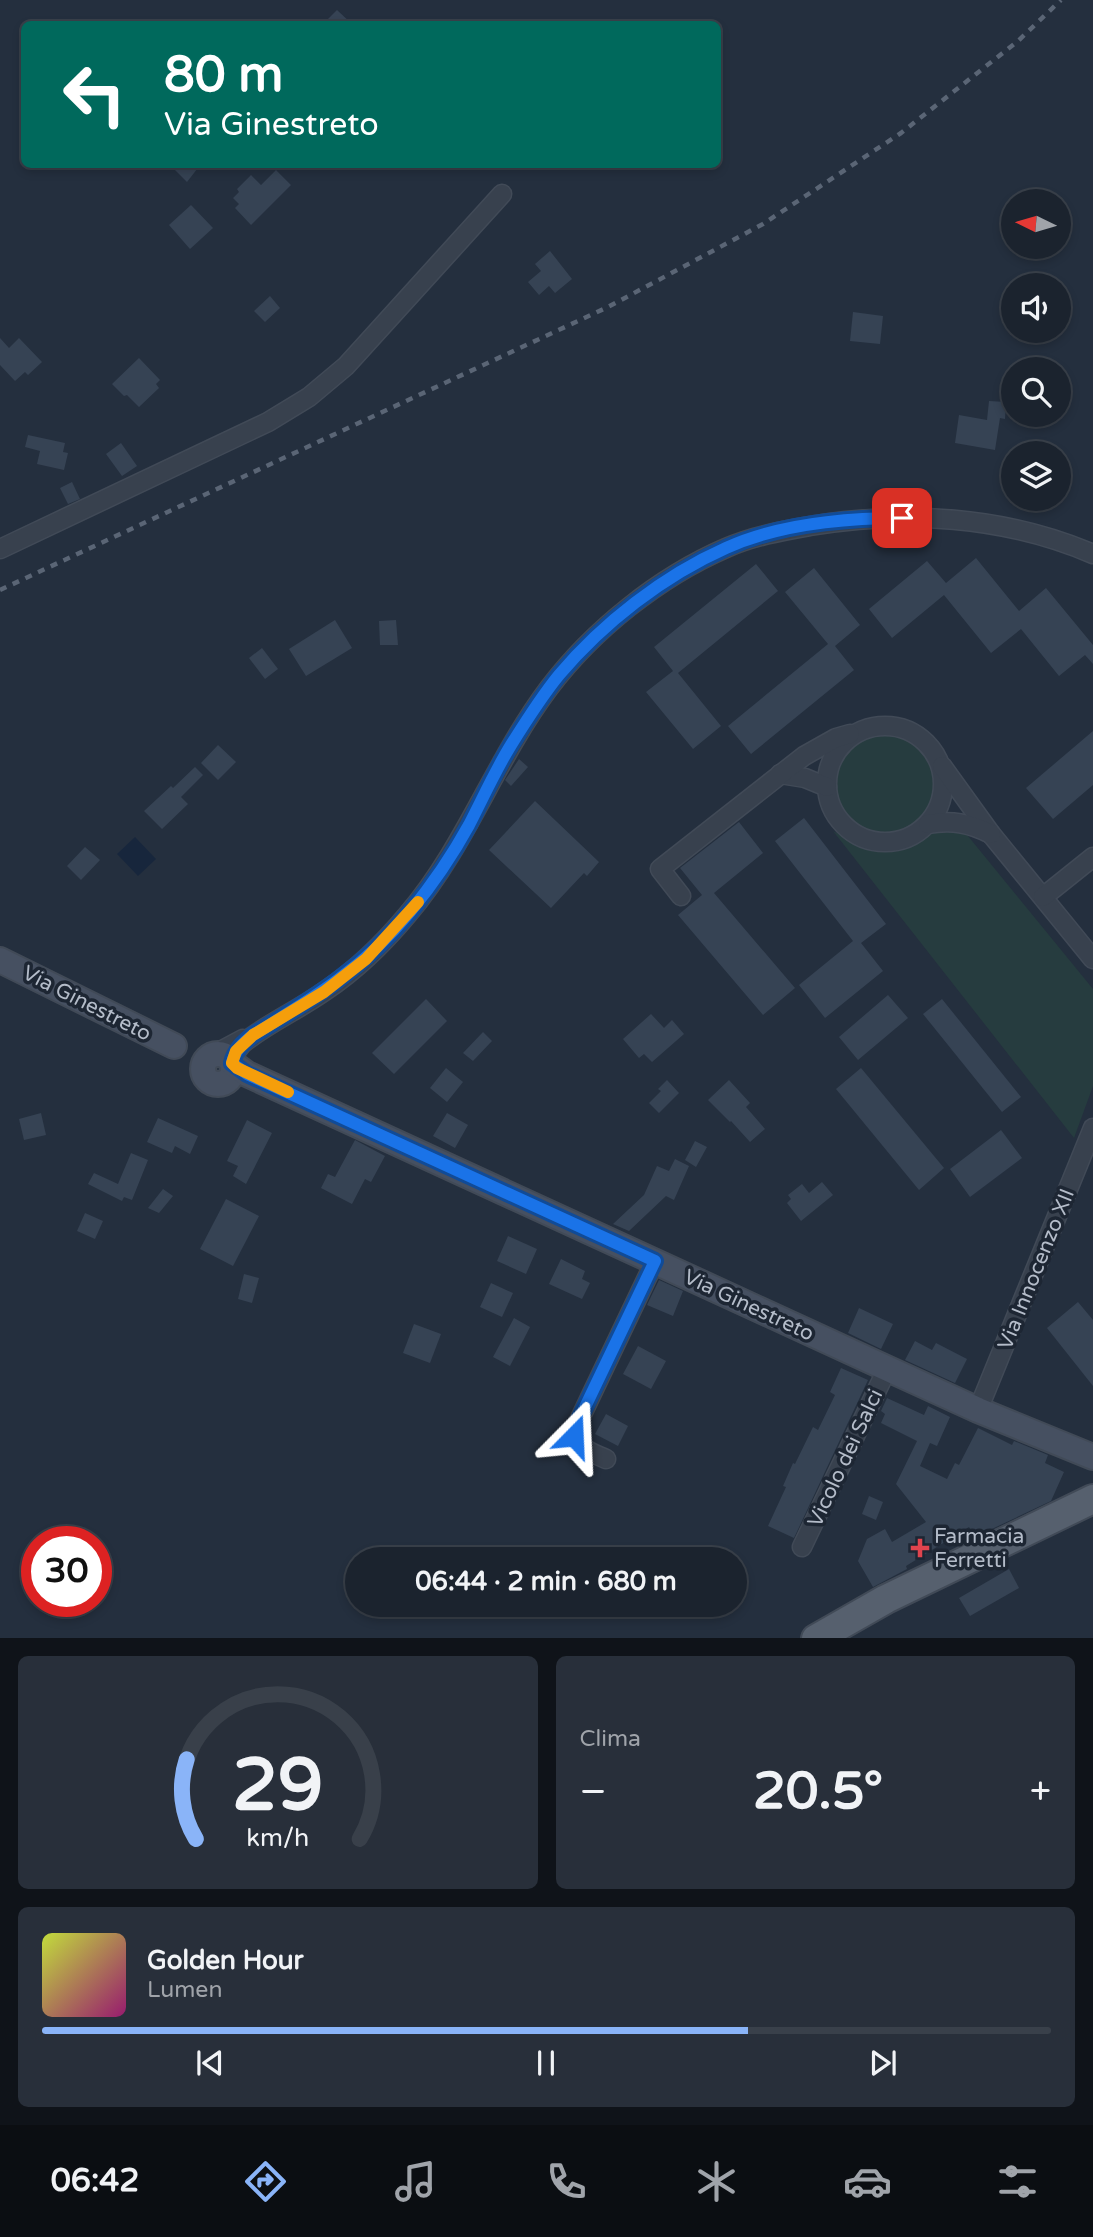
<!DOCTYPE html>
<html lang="it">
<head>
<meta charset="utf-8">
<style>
	:root { --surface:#1b232e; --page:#282f3a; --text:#f1f3f6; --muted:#a0a4aa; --line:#39404a; --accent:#8ab4f8 }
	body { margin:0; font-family:"Varela Round",sans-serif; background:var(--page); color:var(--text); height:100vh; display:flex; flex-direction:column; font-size:26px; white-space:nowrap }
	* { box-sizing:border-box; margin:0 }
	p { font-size:23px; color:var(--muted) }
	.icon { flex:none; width:38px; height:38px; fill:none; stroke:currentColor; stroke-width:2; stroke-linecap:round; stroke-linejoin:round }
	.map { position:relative; height:1638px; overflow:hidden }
	.side { display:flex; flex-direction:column; gap:18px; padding:18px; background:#0f1319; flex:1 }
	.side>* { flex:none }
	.banner { position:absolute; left:21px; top:21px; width:700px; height:147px; border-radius:10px; box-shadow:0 4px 10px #0003,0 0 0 2px var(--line); background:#00695c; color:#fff; overflow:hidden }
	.needle { width:46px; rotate:275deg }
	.buttons { position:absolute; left:1001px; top:189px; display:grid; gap:14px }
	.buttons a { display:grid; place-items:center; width:70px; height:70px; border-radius:50%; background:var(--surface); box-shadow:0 4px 10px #0003,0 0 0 2px var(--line); font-size:35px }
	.speed { position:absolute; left:21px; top:1526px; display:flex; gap:14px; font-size:35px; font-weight:700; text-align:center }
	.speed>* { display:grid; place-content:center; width:91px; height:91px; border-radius:50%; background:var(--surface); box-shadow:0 4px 10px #0003,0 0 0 2px var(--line); line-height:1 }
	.speed .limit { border:10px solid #d22; background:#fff; color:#111 }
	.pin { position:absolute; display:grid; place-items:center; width:60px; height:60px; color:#fff; margin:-30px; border-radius:14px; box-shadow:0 4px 10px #0006 }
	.me { position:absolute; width:77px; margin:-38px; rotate:21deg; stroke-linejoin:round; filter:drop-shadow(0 0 5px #0008) }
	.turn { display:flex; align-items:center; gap:24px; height:147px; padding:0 28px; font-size:32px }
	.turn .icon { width:91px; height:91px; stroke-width:2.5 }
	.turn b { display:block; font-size:49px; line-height:60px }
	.big { font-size:52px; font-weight:700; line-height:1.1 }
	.side .widget { flex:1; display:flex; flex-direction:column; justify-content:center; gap:10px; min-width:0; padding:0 24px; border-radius:10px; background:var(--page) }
	.side .dial { align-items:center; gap:0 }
	.dial svg { height:182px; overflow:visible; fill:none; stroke:var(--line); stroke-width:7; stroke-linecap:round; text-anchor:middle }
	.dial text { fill:var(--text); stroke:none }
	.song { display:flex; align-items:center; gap:21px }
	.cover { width:84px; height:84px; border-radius:10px; background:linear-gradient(135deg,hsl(70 70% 55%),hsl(320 70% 35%)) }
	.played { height:7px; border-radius:4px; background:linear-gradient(90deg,var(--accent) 70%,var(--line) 70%) }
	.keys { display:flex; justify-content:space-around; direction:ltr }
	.heat { display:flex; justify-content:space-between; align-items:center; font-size:38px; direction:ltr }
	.side .tiles { flex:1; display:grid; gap:18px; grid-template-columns:1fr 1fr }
	.widget:last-child { grid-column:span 2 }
	.trip { position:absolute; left:345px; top:1547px; width:402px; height:70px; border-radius:35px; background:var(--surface); box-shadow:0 4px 10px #0003,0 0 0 2px var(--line); font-weight:700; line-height:70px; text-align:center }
	.dock { display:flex; height:112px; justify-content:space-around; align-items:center; background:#0b0e12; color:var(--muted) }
	.dock .icon { width:49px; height:49px }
	.dock .active { color:var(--accent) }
	.dock b { font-size:32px; color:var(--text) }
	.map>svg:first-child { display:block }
	.green { fill:#263c3f }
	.water { fill:#17263c }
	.building { fill:#364354 }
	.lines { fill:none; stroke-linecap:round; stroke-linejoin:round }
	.street-casing { stroke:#414a57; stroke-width:21 }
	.secondary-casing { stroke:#414a57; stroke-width:28 }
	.primary-casing { stroke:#414a57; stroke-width:32 }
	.street { stroke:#38414e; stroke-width:18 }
	.secondary { stroke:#465061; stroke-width:24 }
	.primary { stroke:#56606e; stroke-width:28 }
	.rail { stroke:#5a6575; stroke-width:4.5; stroke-dasharray:7 7; stroke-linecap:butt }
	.route-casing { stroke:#114b97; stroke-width:18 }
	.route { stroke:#1a73e8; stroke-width:12 }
	.slow { stroke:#f59e0b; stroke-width:12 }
	.health-dot { fill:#e0444e; stroke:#1d2633; stroke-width:2.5 }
	.labels { text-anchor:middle; stroke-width:7; stroke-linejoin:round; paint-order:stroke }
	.street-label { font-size:21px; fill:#b4bcc9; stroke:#1d2633 }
	.poi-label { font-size:21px; fill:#b4bcc9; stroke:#1d2633; text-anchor:start }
</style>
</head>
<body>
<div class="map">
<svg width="1093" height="1639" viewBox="0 0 1093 1639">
	<rect width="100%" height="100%" fill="#242f3e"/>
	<g class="green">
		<circle cx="885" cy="784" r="51"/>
		<polygon points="956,829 968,836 1093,989 1093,1086 1074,1138 833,831 864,848 883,851 909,846 930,830"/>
	</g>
	<polygon class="water" points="135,837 156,859 138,876 117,854"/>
	<g class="building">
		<polygon points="337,10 352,24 323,24"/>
		<polygon points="169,164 201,164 187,182"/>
		<polygon points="276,170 291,185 251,225 235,208 239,204 233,198 239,192 237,189 251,175 261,185"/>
		<polygon points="191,205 213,228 190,249 169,225"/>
		<polygon points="550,251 572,279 555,293 549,286 539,295 528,282 541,271 535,264"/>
		<polygon points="270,296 280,308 265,322 254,311"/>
		<polygon points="853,312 883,316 880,344 850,341"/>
		<polygon points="0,338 9,348 19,338 42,362 28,375 25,372 15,381 0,365"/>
		<polygon points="139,358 160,380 156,384 159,388 139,407 127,395 124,396 112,384"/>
		<polygon points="989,401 1006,402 1005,419 1000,418 995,450 955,443 959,415 987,420"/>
		<polygon points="28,435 65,443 63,452 68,453 64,470 37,464 40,451 25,447"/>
		<polygon points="121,443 137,466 122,476 106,454"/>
		<polygon points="72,482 80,499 68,504 60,488"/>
		<polygon points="976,558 1019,611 1046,588 1093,645 1093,664 1085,655 1059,676 1021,629 991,653 944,595 892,638 869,609 927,561 946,583"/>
		<polygon points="756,564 778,591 678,673 721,726 693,749 646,692 673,671 654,647"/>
		<polygon points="814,568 860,625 835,646 854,670 751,754 728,726 828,644 785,592"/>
		<polygon points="335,620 352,648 306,676 289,649"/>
		<polygon points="396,620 398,645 380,645 379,621"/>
		<polygon points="262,648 278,669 265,679 249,658"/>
		<polygon points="1093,731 1093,785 1053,819 1026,788"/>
		<polygon points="218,745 236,762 218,780 201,763"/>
		<polygon points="519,759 528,767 511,786 505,780"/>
		<polygon points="195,767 203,775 181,797 188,804 162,829 144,811 171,786 173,788"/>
		<polygon points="535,801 599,862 587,876 584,873 551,908 489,850"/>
		<polygon points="804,818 886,924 861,943 883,971 825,1018 799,985 853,941 775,841"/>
		<polygon points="739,822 763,853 714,893 795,988 763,1015 678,915 702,895 680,868"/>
		<polygon points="85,847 100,860 81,880 67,866"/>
		<polygon points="888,995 908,1018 858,1060 839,1037"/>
		<polygon points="426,999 447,1021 394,1074 372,1053"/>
		<polygon points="942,999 1021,1097 1002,1112 923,1014"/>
		<polygon points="651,1014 664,1028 672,1020 684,1034 652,1062 644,1054 639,1058 623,1039"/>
		<polygon points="483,1032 492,1041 473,1061 463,1053"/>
		<polygon points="446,1068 463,1082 447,1102 430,1088"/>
		<polygon points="861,1068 944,1168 919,1190 836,1089"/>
		<polygon points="667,1080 679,1093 659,1113 649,1103 661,1091 658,1089"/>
		<polygon points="729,1080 750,1103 746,1107 765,1129 750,1142 731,1121 730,1122 708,1100"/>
		<polygon points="41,1113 46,1135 24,1140 19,1119"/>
		<polygon points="447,1113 468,1125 455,1148 433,1136"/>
		<polygon points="158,1118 198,1136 190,1154 175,1146 172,1153 147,1142"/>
		<polygon points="247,1120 272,1133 246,1184 233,1176 238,1166 227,1161"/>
		<polygon points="1001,1130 1022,1158 970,1197 950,1169"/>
		<polygon points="355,1140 385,1156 371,1182 365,1179 352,1204 321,1188 328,1174 335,1177"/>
		<polygon points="695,1141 707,1147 696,1167 685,1160"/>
		<polygon points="131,1153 148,1160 132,1200 124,1197 122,1201 88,1184 94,1173 118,1184"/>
		<polygon points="675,1159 689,1166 674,1200 666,1196 629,1231 613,1224 644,1195 657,1166 669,1171"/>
		<polygon points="822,1182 833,1195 801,1221 787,1203 791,1199 788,1195 802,1184 809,1193"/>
		<polygon points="163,1189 173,1196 159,1213 148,1208"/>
		<polygon points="226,1199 259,1216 233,1266 200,1249"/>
		<polygon points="85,1213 103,1221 95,1239 77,1231"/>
		<polygon points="508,1236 537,1249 526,1274 497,1261"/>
		<polygon points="561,1259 585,1271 582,1279 590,1283 582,1299 549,1284"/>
		<polygon points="244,1274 259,1278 252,1303 238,1299"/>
		<polygon points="659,1280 683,1291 673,1316 647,1305"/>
		<polygon points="491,1283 513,1293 502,1317 480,1307"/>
		<polygon points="1078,1302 1093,1320 1093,1386 1047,1328"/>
		<polygon points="859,1308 893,1324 881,1349 848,1333"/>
		<polygon points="514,1318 530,1327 510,1366 493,1357"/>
		<polygon points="414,1324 441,1334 430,1363 403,1353"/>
		<polygon points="915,1341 932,1350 936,1343 967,1359 955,1383 905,1360"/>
		<polygon points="638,1346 666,1361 651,1389 623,1374"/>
		<polygon points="841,1368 868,1380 794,1538 768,1526 786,1487 783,1486 793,1463 795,1464 813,1427 818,1430 835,1395 830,1392"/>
		<polygon points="887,1398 924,1415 928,1406 950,1417 937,1446 930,1443 920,1466 947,1479 955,1463 959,1465 978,1428 1012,1445 1014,1441 1048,1455 1045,1463 1064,1472 1051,1501 975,1537 969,1527 906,1566 907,1569 873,1587 858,1561 867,1539 885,1529 892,1542 926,1522 896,1484 917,1441 881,1423 885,1414 881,1411"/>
		<polygon points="606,1414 628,1426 618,1446 595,1434"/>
		<polygon points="869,1496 883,1502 876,1520 862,1514"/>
		<polygon points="1009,1569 1019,1588 970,1616 959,1598"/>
	</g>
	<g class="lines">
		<defs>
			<g id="street">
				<polyline points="0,549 268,422 309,397 346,366 502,194"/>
				<circle cx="885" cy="784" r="58"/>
				<polyline points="942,766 991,834 1093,959"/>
				<polyline points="780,774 805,778 827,787"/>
				<path d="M928 824C952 820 969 823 991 834"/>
				<polyline points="681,896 660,869 804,756 836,738 850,734"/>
				<polyline points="1043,897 1093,857"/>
				<polyline points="215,1054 243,1039"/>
				<path d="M232 1063 235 1053 242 1044C268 1023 298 1010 325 991 356 970 384 943 408 914 466 846 495 760 549 688 593 630 659 577 726 548 753 536 782 531 810 526 905 510 1004 516 1093 554"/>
				<polyline points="978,1410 1093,1128"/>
				<path d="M606 1459C591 1452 573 1448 575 1429L655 1261"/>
				<polyline points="802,1547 887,1369"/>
			</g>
			<g id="secondary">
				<polyline points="0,960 174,1046"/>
				<circle cx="218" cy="1069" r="15"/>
				<polyline points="232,1063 247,1074 897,1373 978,1410 1093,1457"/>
			</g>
			<polyline id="primary" points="816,1639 886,1599 1093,1499"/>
		</defs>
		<use href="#street" class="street-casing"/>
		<use href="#secondary" class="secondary-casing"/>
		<use href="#primary" class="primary-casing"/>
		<use href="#street" class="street"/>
		<use href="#secondary" class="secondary"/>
		<use href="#primary" class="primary"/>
		<polyline class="rail" points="0,590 608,307 763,224 901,133 1018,41 1061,0"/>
	</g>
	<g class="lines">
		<defs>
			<path id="route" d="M574 1436 576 1426 655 1261 247 1074 232 1063C235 1050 243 1043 253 1035 312 999 365 967 410 912 432 885 452 856 469 825 483 798 495 771 511 745 526 721 541 697 559 675 603 623 663 576 726 548 779 524 844 518 902 518"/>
		</defs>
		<use href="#route" class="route-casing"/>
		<use href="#route" class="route"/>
		<polyline class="slow" points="288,1092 237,1068 232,1063 236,1051 253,1035 324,992 366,959 418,902"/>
	</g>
	<path class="health-dot" d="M916.5 1537.5h7v7h7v7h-7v7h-7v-7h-7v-7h7z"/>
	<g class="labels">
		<g class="street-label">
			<text transform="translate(87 1003) rotate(27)" y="7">Via Ginestreto</text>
			<text transform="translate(1036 1269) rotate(-68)" y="7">Via Innocenzo XII</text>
			<text transform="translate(749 1305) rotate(25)" y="7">Via Ginestreto</text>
			<text transform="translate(845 1458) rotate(-65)" y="7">Vicolo dei Salci</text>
		</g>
		<g class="poi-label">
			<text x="934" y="1543">Farmacia<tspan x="934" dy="24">Ferretti</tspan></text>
		</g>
	</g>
</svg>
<div class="buttons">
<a><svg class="needle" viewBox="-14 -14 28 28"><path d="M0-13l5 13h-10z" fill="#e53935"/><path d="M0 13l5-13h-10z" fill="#a0a4aa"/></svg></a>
<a><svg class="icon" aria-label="sound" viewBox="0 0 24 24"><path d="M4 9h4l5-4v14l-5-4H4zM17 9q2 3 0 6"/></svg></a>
<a><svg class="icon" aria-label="search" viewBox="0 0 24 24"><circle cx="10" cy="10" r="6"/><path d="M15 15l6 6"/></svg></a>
<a><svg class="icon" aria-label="layers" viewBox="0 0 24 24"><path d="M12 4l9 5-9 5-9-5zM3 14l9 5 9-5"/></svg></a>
</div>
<div class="speed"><div class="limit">30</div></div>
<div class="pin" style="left:902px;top:518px;background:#d93025"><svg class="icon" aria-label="arrive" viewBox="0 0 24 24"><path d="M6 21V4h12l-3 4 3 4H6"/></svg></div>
<svg class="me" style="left:574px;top:1436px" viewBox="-20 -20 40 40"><path d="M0-17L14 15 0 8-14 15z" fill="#1a73e8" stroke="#fff" stroke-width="4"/></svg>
<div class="trip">06:44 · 2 min · 680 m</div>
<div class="banner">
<div class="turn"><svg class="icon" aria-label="left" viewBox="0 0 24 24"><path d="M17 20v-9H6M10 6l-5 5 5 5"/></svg><div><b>80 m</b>Via Ginestreto</div></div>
</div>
</div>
<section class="side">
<div class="tiles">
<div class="widget dial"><svg viewBox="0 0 100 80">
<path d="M14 69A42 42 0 1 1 86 69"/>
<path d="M14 69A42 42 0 0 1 10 34" stroke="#8ab4f8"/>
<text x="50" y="56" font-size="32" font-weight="700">29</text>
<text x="50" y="72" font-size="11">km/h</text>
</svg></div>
<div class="widget"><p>Clima</p>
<div class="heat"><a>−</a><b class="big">20.5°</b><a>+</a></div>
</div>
<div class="widget">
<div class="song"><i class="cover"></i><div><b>Golden Hour</b><p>Lumen</p></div></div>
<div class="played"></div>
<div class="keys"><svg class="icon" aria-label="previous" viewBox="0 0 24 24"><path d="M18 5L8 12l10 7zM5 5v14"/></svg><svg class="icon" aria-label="pause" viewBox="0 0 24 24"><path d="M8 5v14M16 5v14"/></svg><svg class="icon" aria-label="next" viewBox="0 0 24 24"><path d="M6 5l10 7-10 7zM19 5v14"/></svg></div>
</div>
</div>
</section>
<nav class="dock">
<b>06:42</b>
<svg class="icon active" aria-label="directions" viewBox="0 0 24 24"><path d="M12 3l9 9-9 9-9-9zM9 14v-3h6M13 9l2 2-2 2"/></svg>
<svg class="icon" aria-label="music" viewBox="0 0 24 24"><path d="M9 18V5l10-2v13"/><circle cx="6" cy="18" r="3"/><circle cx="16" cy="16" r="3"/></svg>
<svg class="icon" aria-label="phone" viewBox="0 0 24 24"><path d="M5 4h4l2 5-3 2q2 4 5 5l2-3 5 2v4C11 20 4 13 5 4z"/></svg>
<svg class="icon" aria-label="climate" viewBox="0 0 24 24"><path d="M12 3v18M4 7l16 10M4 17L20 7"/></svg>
<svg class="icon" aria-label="car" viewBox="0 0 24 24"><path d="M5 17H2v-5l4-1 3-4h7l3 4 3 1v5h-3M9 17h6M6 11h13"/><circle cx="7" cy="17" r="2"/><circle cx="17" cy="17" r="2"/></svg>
<svg class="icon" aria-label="filters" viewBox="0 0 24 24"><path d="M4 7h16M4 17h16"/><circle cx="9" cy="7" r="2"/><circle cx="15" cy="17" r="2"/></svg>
</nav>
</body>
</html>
